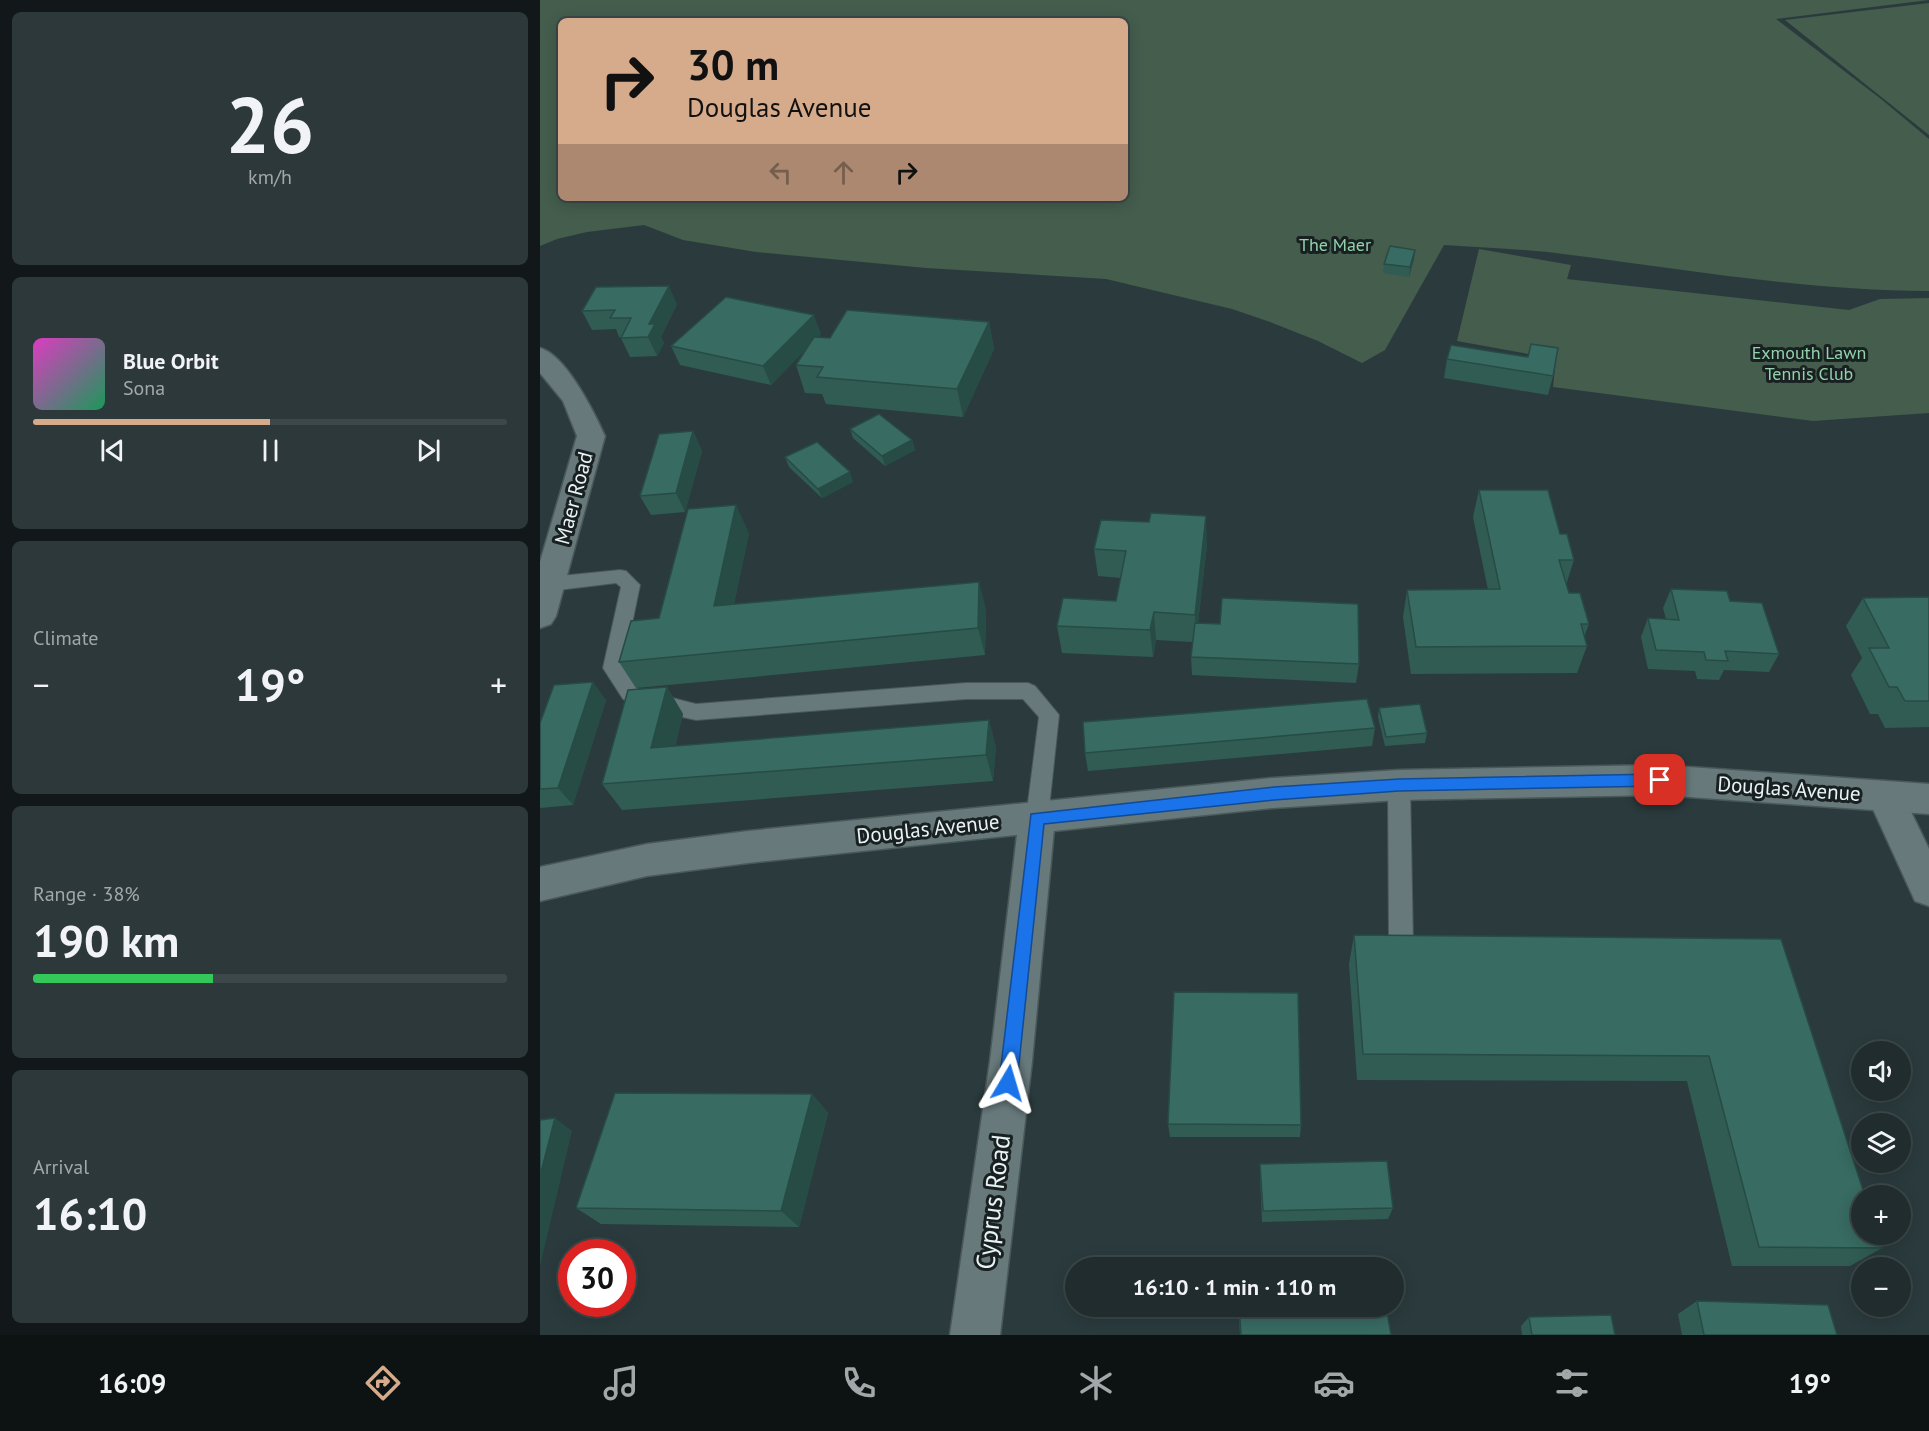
<!DOCTYPE html>
<html lang="en">
<head>
<meta charset="utf-8">
<style>
	:root { --surface:#202c2e; --page:#2d383a; --text:#f1f3f6; --muted:#a2a7aa; --line:#3d484a; --accent:#d6ab8b }
	body { margin:0; font-family:"PT Sans",sans-serif; background:var(--page); color:var(--text); height:100vh; display:flex; flex-direction:column; font-size:22px; white-space:nowrap }
	* { box-sizing:border-box; margin:0 }
	p { font-size:20px; color:var(--muted) }
	.icon { flex:none; width:33px; height:33px; fill:none; stroke:currentColor; stroke-width:2; stroke-linecap:round; stroke-linejoin:round }
	.map { position:relative; flex:1; overflow:hidden }
	.details { display:flex; flex-direction:column; gap:12px; padding:12px; background:#121819; width:540px }
	.details>* { flex:none }
	.top-card { position:absolute; left:18px; top:18px; width:570px; height:183px; border-radius:9px; box-shadow:0 3px 15px #0003,0 0 0 2px var(--line); background:#d6ab8b; color:#111; overflow:hidden }
	.buttons { position:absolute; left:1311px; top:1041px; display:grid; gap:12px }
	.buttons a { display:grid; place-items:center; width:60px; height:60px; border-radius:50%; background:var(--surface); box-shadow:0 3px 15px #0003,0 0 0 2px var(--line); font-size:30px }
	.speed { position:absolute; left:18px; top:1239px; display:flex; gap:12px; font-size:30px; font-weight:700; text-align:center }
	.speed>* { display:grid; place-content:center; width:78px; height:78px; border-radius:50%; background:var(--surface); box-shadow:0 3px 15px #0003,0 0 0 2px var(--line); line-height:1 }
	.speed .limit { border:9px solid #d22; background:#fff; color:#111 }
	.pin { position:absolute; display:grid; place-items:center; width:51px; height:51px; color:#fff; margin:-26px; border-radius:12px; box-shadow:0 3px 9px #0006 }
	.me { position:absolute; width:66px; margin:-33px; rotate:7deg; stroke-linejoin:round; filter:drop-shadow(0 0 4px #0008) }
	.turn { display:flex; align-items:center; gap:21px; height:126px; padding:0 30px; font-size:27px }
	.turn .icon { width:78px; height:78px; stroke-width:2.5 }
	.turn b { display:block; font-size:42px; line-height:51px }
	.lanes { display:flex; align-items:center; height:57px; padding:0 30px; background:#0003; justify-content:center; gap:30px; direction:ltr }
	.lanes .off { opacity:.35 }
	.big { font-size:45px; font-weight:600; line-height:1.1 }
	.details .widget { flex:1; display:flex; flex-direction:column; justify-content:center; gap:9px; min-width:0; padding:0 21px; border-radius:9px; background:var(--page) }
	.details .dial { align-items:center; gap:0 }
	.dial b { font-size:78px; line-height:1 }
	.song { display:flex; align-items:center; gap:18px }
	.cover { width:72px; height:72px; border-radius:9px; background:linear-gradient(135deg,hsl(310 70% 55%),hsl(150 70% 35%)) }
	.played { height:6px; border-radius:3px; background:linear-gradient(90deg,var(--accent) 50%,var(--line) 50%) }
	.keys { display:flex; justify-content:space-around; direction:ltr }
	.heat { display:flex; justify-content:space-between; align-items:center; font-size:33px; direction:ltr }
	.charge { height:9px; border-radius:4px; background:linear-gradient(90deg,#34c759 38%,var(--line) 0) }
	.trip { position:absolute; left:525px; top:1257px; width:339px; height:60px; border-radius:30px; background:var(--surface); box-shadow:0 3px 15px #0003,0 0 0 2px var(--line); font-weight:600; line-height:60px; text-align:center }
	.dock { display:flex; height:96px; justify-content:space-around; align-items:center; background:#0d1212; color:var(--muted) }
	.dock .icon { width:42px; height:42px }
	.dock .active { color:var(--accent) }
	.dock b { font-size:27px; color:var(--text) }
	main { display:flex; flex:1; min-height:0 }
	.map>svg:first-child { display:block }
	.green { fill:#445d4d; fill-rule:evenodd }
	.lines { fill:none; stroke-linecap:round; stroke-linejoin:round }
	.service-casing { stroke:#4a585a; stroke-width:2 }
	.minor-casing { stroke:#4a585a; stroke-width:3 }
	.tertiary-casing { stroke:#4a585a; stroke-width:3 }
	.service { fill:#67797b; fill-rule:evenodd }
	.minor { fill:#67797b; fill-rule:evenodd }
	.tertiary { fill:#67797b; fill-rule:evenodd }
	.wall { fill:#305c54 }
	.shaded-wall { fill:#274b45 }
	.building { fill:#386b62; stroke:#274b45; stroke-width:1.5 }
	.route { fill:#1a73e8; stroke:#114b97; stroke-width:1.5 }
	.labels { text-anchor:middle; stroke-width:6; stroke-linejoin:round; paint-order:stroke }
	.far-park-label { font-size:18px; fill:#92d3ab; stroke:#192021 }
	.street-label { font-size:21px; fill:#e9f3f4; stroke:#192021 }
	.near-street-label { font-size:26px; fill:#e9f3f4; stroke:#192021 }
</style>
</head>
<body>
<main>
<section class="details">
<div class="widget dial"><b>26</b><p>km/h</p></div>
<div class="widget">
<div class="song"><i class="cover"></i><div><b>Blue Orbit</b><p>Sona</p></div></div>
<div class="played"></div>
<div class="keys"><svg class="icon" aria-label="previous" viewBox="0 0 24 24"><path d="M18 5L8 12l10 7zM5 5v14"/></svg><svg class="icon" aria-label="pause" viewBox="0 0 24 24"><path d="M8 5v14M16 5v14"/></svg><svg class="icon" aria-label="next" viewBox="0 0 24 24"><path d="M6 5l10 7-10 7zM19 5v14"/></svg></div>
</div>
<div class="widget"><p>Climate</p>
<div class="heat"><a>−</a><b class="big">19°</b><a>+</a></div>
</div>
<div class="widget"><p>Range · 38%</p><b class="big">190 km</b><div class="charge"></div></div>
<div class="widget"><p>Arrival</p><b class="big">16:10</b></div>
</section>
<div class="map">
<svg width="1389" height="1335" viewBox="0 0 1389 1335">
	<rect width="100%" height="100%" fill="#2b3b3d"/>
	<g class="green">
		<path d="M0 0H1389L1236 19 1341 99 1389 139V291C1269 291 1150 270 1031 255 989 249 946 248 904 245L845 350 822 363 778 341 730 322 692 309 566 279 386 268 216 252 143 240 104 225 47 232 17 239 0 246ZM21 21H585V198H21Z"/>
		<polygon points="1389,3 1389,135 1245,20"/>
		<polygon points="939,249 1031,265 1027,279 1309,310 1340,299 1389,298 1389,413 1273,421 1013,387 1016,359 917,341"/>
	</g>
	<g class="lines">
		<defs>
			<g id="service">
				<polygon points="80,570 86,571 100,585 83,667 97,689 156,704 426,683 488,683 495,686 519,715 508,818 505,825 497,827 489,825 486,818 499,717 483,699 426,699 156,720 111,710 83,699 63,668 81,587 76,583 10,591 4,589 1,584 4,579 10,577"/>
				<polygon points="859,776 866,779 870,785 873,944 869,952 861,955 853,952 849,944 848,785 852,779"/>
			</g>
			<g id="minor">
				<polygon points="1345,781 1358,785 1389,849 1389,906 1375,901 1327,796 1332,785"/>
				<polygon points="497,802 510,807 515,818 492,1061 460,1335 410,1335 450,1061 479,818 484,807"/>
			</g>
			<g id="tertiary">
				<path d="M0 348C26 355 54 412 65 436L16 616 11 624 0 628V562L37 436 23 401 0 373Z"/>
				<polygon points="1121,765 1389,784 1389,814 1121,795 859,800 733,808 208,863 107,876 0,901 0,867 107,844 208,831 733,778 859,770"/>
			</g>
		</defs>
		<use href="#service" class="service-casing"/>
		<use href="#minor" class="minor-casing"/>
		<use href="#tertiary" class="tertiary-casing"/>
		<use href="#service" class="service"/>
		<use href="#minor" class="minor"/>
		<use href="#tertiary" class="tertiary"/>
	</g>
	<g class="wall">
		<polygon points="875,250 874,259 869,277 843,273 844,264"/>
		<polygon points="137,304 121,337 124,343 117,356 90,357 81,338 81,337 79,337 76,329 52,330 42,311"/>
		<polygon points="449,322 454,349 423,417 286,404 282,394 265,393 256,365 268,347 231,385 140,365 131,346 281,334 278,337 290,338"/>
		<polygon points="907,359 1013,376 1008,395 904,378"/>
		<polygon points="310,429 372,440 375,450 345,466 313,438"/>
		<polygon points="153,431 162,451 145,512 111,515 100,496"/>
		<polygon points="245,457 313,482 282,498 249,467"/>
		<polygon points="939,490 1020,534 1034,560 1026,585 1029,593 1049,624 1044,637 1047,646 1037,673 871,674 863,617 867,590 948,590 933,517"/>
		<polygon points="209,533 194,604 446,609 445,655 96,688 79,662 119,618"/>
		<polygon points="667,544 658,623 819,664 816,683 652,675 651,657 653,642 616,640 613,657 522,653 517,626 576,601 581,578 558,576 554,549"/>
		<polygon points="1131,589 1190,601 1239,654 1229,672 1184,670 1179,680 1157,679 1155,671 1108,669 1101,637 1108,618 1126,619 1123,608"/>
		<polygon points="1389,597 1389,727 1345,728 1338,714 1330,714 1311,675 1322,658 1306,626 1323,598"/>
		<polygon points="127,687 143,714 135,746 456,746 453,781 82,810 62,784"/>
		<polygon points="66,700 33,805 0,808 0,723"/>
		<polygon points="839,708 887,733 885,743 845,746 838,717"/>
		<polygon points="835,728 832,746 548,771 545,753"/>
		<polygon points="814,935 1241,939 1342,1248 1310,1266 1192,1266 1147,1081 817,1080 809,964"/>
		<polygon points="272,1094 288,1113 259,1227 61,1224 36,1208"/>
		<polygon points="628,1124 761,1125 760,1137 630,1137"/>
		<polygon points="720,1164 853,1208 848,1219 722,1222 720,1176"/>
		<polygon points="1157,1301 1297,1335 1142,1335 1138,1314"/>
		<polygon points="698,1306 846,1306 851,1335 700,1335"/>
		<polygon points="989,1317 1075,1335 982,1335 981,1326"/>
	</g>
	<g class="shaded-wall">
		<polygon points="875,250 874,259 869,277 870,267"/>
		<polygon points="129,286 137,304 121,337 124,343 117,356 108,337 109,324"/>
		<polygon points="274,315 281,334 231,385 223,366"/>
		<polygon points="449,322 454,349 423,417 417,389"/>
		<polygon points="153,431 162,451 145,512 136,493"/>
		<polygon points="372,440 375,450 345,466 342,456"/>
		<polygon points="310,472 313,482 282,498 278,489"/>
		<polygon points="196,505 209,533 188,633 174,606"/>
		<polygon points="666,516 667,544 656,642 655,615"/>
		<polygon points="439,582 446,609 445,655 438,628"/>
		<polygon points="614,612 616,640 613,657 610,630"/>
		<polygon points="53,682 66,700 33,805 18,788"/>
		<polygon points="127,687 143,714 129,774 111,748"/>
		<polygon points="449,720 456,746 453,781 446,755"/>
		<polygon points="272,1094 288,1113 259,1227 241,1211"/>
		<polygon points="15,1118 32,1131 0,1266 0,1176"/>
	</g>
	<g class="building">
		<polygon points="850,246 875,250 870,267 844,264"/>
		<polygon points="129,286 109,324 115,324 108,337 81,338 91,318 70,318 75,310 42,311 56,287"/>
		<polygon points="186,297 274,315 223,366 131,346"/>
		<polygon points="307,310 449,322 417,389 277,377 283,367 256,365 274,337 290,338"/>
		<polygon points="991,344 1018,348 1013,376 907,359 911,345 988,357"/>
		<polygon points="339,414 372,440 342,456 310,429"/>
		<polygon points="153,431 136,493 100,496 119,434"/>
		<polygon points="277,442 310,472 278,489 245,457"/>
		<polygon points="939,490 1008,490 1020,534 1027,534 1034,560 1019,560 1029,593 1040,593 1049,624 1041,624 1047,646 876,647 867,590 960,589"/>
		<polygon points="196,505 174,606 439,582 438,628 79,662 91,621 119,618 148,509"/>
		<polygon points="611,513 666,516 655,615 614,612 610,630 517,626 523,598 576,601 586,551 554,549 561,520 609,522"/>
		<polygon points="1131,589 1187,591 1190,601 1222,603 1239,654 1185,651 1188,661 1166,660 1164,652 1116,650 1108,618 1139,620"/>
		<polygon points="1389,597 1389,701 1365,701 1357,687 1349,687 1329,648 1349,648 1323,598"/>
		<polygon points="682,598 818,604 819,664 651,657 655,623 680,624"/>
		<polygon points="53,682 18,788 0,789 0,723 14,685"/>
		<polygon points="127,687 111,748 449,720 446,755 62,784 88,690"/>
		<polygon points="827,699 835,728 545,753 543,722"/>
		<polygon points="880,704 887,733 846,737 839,708"/>
		<polygon points="814,935 1241,939 1325,1196 1322,1196 1322,1234 1338,1234 1342,1248 1219,1247 1169,1056 823,1054"/>
		<polygon points="634,992 758,993 761,1125 628,1124"/>
		<polygon points="75,1093 272,1094 241,1211 36,1208"/>
		<polygon points="15,1118 0,1176 0,1120"/>
		<polygon points="847,1161 853,1208 723,1211 720,1164"/>
		<polygon points="1157,1301 1288,1305 1297,1335 1164,1335"/>
		<polygon points="699,1306 846,1306 851,1335 701,1335"/>
		<polygon points="1071,1315 1075,1335 992,1335 989,1317"/>
	</g>
	<polygon class="route" points="1120,774 1126,776 1128,780 1126,784 1120,786 859,791 734,800 504,824 477,1083 474,1089 468,1092 462,1089 459,1083 491,814 734,787 859,779"/>
	<g class="labels">
		<g class="far-park-label">
			<text x="795" y="251">The Maer</text>
			<text x="1269" y="359">Exmouth Lawn<tspan x="1269" dy="21">Tennis Club</tspan></text>
		</g>
		<g class="street-label">
			<text transform="translate(34 498) rotate(-75)" y="7">Maer Road</text>
			<text transform="translate(1249 789) rotate(4)" y="7">Douglas Avenue</text>
			<text transform="translate(388 829) rotate(-6)" y="7">Douglas Avenue</text>
		</g>
		<g class="near-street-label">
			<text transform="translate(453 1202) rotate(-83)" y="9">Cyprus Road</text>
		</g>
	</g>
</svg>
<div class="buttons">
<a><svg class="icon" aria-label="sound" viewBox="0 0 24 24"><path d="M4 9h4l5-4v14l-5-4H4zM17 9q2 3 0 6"/></svg></a>
<a><svg class="icon" aria-label="layers" viewBox="0 0 24 24"><path d="M12 4l9 5-9 5-9-5zM3 14l9 5 9-5"/></svg></a>
<a>+</a>
<a>−</a>
</div>
<div class="speed"><div class="limit">30</div></div>
<div class="pin" style="left:1120px;top:780px;background:#d93025"><svg class="icon" aria-label="arrive" viewBox="0 0 24 24"><path d="M6 21V4h12l-3 4 3 4H6"/></svg></div>
<svg class="me" style="left:468px;top:1083px" viewBox="-20 -20 40 40"><path d="M0-17L14 15 0 8-14 15z" fill="#1a73e8" stroke="#fff" stroke-width="4"/></svg>
<div class="trip">16:10 · 1 min · 110 m</div>
<div class="top-card">
<div class="turn"><svg class="icon" aria-label="right" viewBox="0 0 24 24"><path d="M7 20v-9h11M14 6l5 5-5 5"/></svg><div><b>30 m</b>Douglas Avenue</div></div>
<div class="lanes"><svg class="icon off" aria-label="left" viewBox="0 0 24 24"><path d="M17 20v-9H6M10 6l-5 5 5 5"/></svg><svg class="icon off" aria-label="ahead" viewBox="0 0 24 24"><path d="M12 20V5M6 11l6-6 6 6"/></svg><svg class="icon" aria-label="right" viewBox="0 0 24 24"><path d="M7 20v-9h11M14 6l5 5-5 5"/></svg></div>
</div>
</div>
</main>
<nav class="dock">
<b>16:09</b>
<svg class="icon active" aria-label="directions" viewBox="0 0 24 24"><path d="M12 3l9 9-9 9-9-9zM9 14v-3h6M13 9l2 2-2 2"/></svg>
<svg class="icon" aria-label="music" viewBox="0 0 24 24"><path d="M9 18V5l10-2v13"/><circle cx="6" cy="18" r="3"/><circle cx="16" cy="16" r="3"/></svg>
<svg class="icon" aria-label="phone" viewBox="0 0 24 24"><path d="M5 4h4l2 5-3 2q2 4 5 5l2-3 5 2v4C11 20 4 13 5 4z"/></svg>
<svg class="icon" aria-label="climate" viewBox="0 0 24 24"><path d="M12 3v18M4 7l16 10M4 17L20 7"/></svg>
<svg class="icon" aria-label="car" viewBox="0 0 24 24"><path d="M5 17H2v-5l4-1 3-4h7l3 4 3 1v5h-3M9 17h6M6 11h13"/><circle cx="7" cy="17" r="2"/><circle cx="17" cy="17" r="2"/></svg>
<svg class="icon" aria-label="filters" viewBox="0 0 24 24"><path d="M4 7h16M4 17h16"/><circle cx="9" cy="7" r="2"/><circle cx="15" cy="17" r="2"/></svg>
<b>19°</b>
</nav>
</body>
</html>
